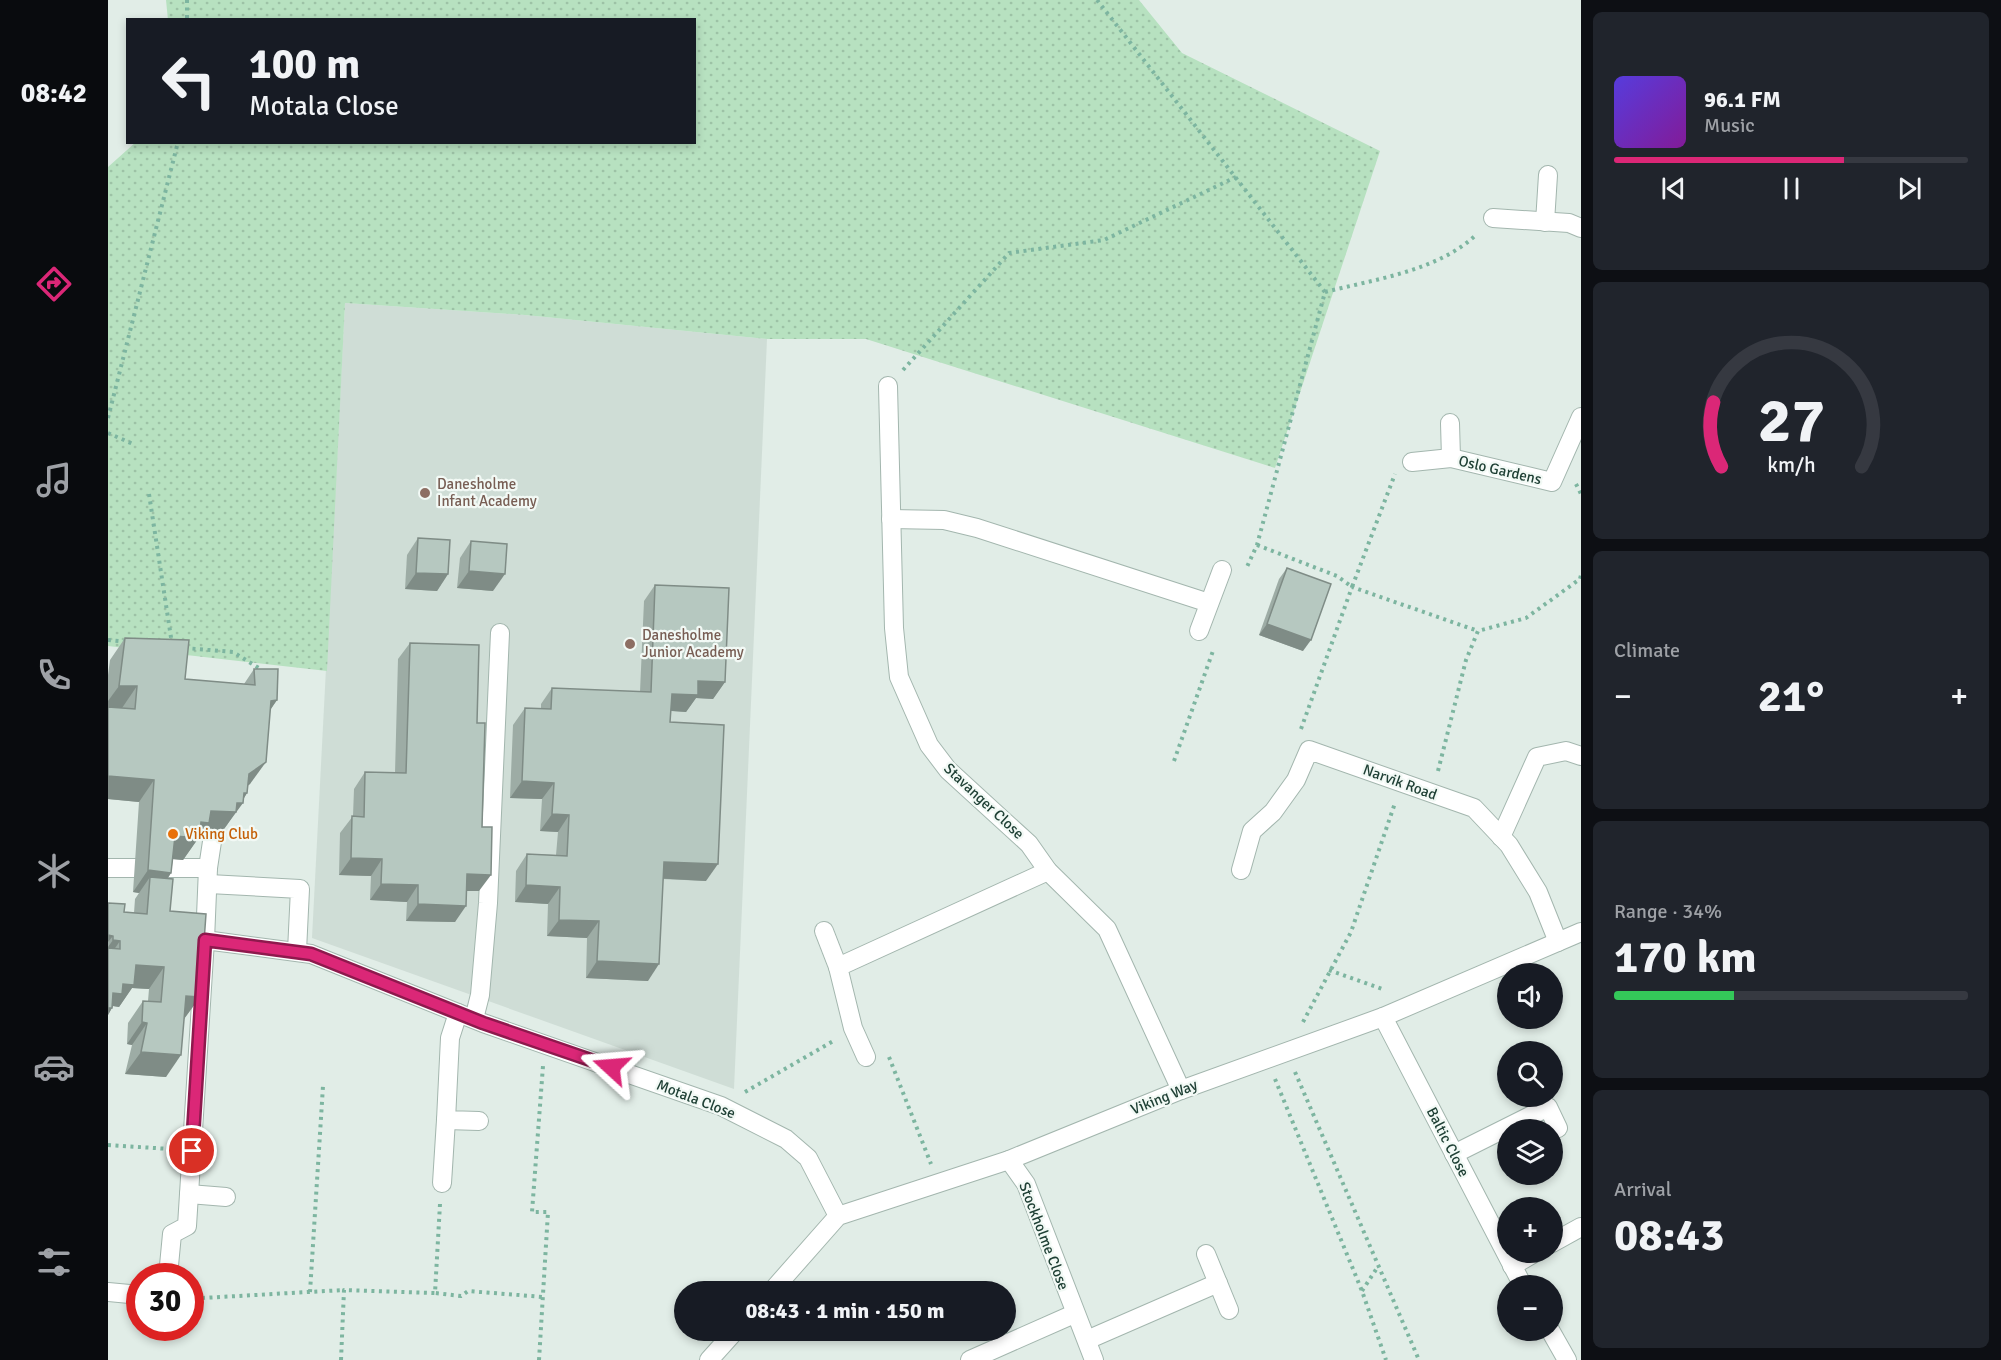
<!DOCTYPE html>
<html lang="en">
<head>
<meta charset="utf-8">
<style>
	:root { --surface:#171b24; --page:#20242c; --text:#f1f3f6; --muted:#9ea1a6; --line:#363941; --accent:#db2777 }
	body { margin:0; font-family:Signika,sans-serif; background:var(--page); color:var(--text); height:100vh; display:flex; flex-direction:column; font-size:22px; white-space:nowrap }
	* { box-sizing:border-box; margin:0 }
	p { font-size:20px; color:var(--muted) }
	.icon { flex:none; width:33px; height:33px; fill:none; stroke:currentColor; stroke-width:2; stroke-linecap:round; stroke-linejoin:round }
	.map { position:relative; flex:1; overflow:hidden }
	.drawer { display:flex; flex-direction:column; gap:12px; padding:12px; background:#0d0f14; width:420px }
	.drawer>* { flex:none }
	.banner { position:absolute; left:18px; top:18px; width:570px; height:126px; border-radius:0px; box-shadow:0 3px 9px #0003; background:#171b24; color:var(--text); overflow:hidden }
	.fabs { position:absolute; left:1389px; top:963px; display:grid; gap:12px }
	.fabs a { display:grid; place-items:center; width:66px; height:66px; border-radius:50%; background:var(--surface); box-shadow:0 3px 9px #0003; font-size:30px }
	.speed { position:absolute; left:18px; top:1263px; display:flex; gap:12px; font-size:30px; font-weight:700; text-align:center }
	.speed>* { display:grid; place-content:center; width:78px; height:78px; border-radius:50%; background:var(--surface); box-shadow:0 3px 9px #0003; line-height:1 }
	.speed .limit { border:9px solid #d22; background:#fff; color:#111 }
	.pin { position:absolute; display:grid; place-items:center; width:51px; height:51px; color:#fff; margin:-26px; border:3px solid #fff; border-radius:50%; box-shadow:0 2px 6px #0007 }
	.me { position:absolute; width:66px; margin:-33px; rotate:289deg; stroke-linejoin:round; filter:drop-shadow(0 0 4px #0008) }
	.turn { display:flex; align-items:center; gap:21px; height:126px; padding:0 24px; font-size:27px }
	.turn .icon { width:78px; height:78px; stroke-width:2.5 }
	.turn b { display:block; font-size:42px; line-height:51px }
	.big { font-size:45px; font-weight:700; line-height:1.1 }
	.drawer .tile { flex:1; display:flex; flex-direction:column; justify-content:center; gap:9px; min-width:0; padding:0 21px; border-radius:9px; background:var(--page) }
	.drawer .dial { align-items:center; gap:0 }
	.dial svg { height:156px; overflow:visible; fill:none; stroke:var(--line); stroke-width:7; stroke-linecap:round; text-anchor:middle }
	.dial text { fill:var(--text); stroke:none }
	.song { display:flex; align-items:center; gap:18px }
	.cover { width:72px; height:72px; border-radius:9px; background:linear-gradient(135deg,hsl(250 70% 55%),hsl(290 70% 35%)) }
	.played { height:6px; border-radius:3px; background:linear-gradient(90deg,var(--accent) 65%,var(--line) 65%) }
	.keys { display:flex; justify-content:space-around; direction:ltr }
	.heat { display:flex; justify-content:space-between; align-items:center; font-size:33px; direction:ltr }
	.charge { height:9px; border-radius:4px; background:linear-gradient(90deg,#34c759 34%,var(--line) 0) }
	.trip { position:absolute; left:566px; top:1281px; width:342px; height:60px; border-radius:30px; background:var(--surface); box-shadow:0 3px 9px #0003; font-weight:700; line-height:60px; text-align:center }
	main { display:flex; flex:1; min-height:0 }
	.tab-bar { display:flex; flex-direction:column; width:108px; justify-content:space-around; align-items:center; background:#090b0e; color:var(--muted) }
	.tab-bar .icon { width:42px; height:42px }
	.tab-bar .current { color:var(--accent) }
	.tab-bar b { font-size:27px; color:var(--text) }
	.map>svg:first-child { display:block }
	.built { fill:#cfddd6 }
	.park { fill:url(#park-dots) }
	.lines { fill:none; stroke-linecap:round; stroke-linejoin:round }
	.minor-casing { stroke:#a3b6ae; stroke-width:20 }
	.path { stroke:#7db5a0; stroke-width:4; stroke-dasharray:3 4.5; stroke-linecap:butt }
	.minor { stroke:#fff; stroke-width:18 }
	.wall { fill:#9daca5 }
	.shaded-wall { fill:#7f8c86 }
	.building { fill:#b6c8c0; stroke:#7f8c86; stroke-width:1.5 }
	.route-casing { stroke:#8e194d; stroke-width:15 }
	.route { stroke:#db2777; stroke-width:10 }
	.education-dot { fill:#8d6e63; stroke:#f2f9f5; stroke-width:2 }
	.food-dot { fill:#e8710a; stroke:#f2f9f5; stroke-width:2 }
	.labels { text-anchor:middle; stroke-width:4.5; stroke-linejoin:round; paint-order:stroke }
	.street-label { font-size:15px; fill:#1f4035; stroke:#f2f9f5 }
	.education-label { font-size:15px; fill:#785e54; stroke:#f2f9f5; text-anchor:start }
	.food-label { font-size:15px; fill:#c56008; stroke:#f2f9f5; text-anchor:start }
</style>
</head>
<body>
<main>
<nav class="tab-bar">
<b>08:42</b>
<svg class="icon current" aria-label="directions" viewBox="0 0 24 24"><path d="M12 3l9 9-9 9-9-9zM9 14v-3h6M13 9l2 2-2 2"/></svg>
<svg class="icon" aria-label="music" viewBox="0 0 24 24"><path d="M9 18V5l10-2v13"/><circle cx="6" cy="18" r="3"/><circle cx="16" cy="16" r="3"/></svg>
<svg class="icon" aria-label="phone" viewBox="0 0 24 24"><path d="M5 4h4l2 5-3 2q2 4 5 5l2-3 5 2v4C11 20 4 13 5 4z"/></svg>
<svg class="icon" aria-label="climate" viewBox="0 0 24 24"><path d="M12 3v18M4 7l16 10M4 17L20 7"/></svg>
<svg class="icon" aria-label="car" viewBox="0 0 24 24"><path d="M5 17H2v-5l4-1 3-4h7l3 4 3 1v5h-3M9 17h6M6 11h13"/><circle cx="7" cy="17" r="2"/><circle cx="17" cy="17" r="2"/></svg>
<svg class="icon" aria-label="filters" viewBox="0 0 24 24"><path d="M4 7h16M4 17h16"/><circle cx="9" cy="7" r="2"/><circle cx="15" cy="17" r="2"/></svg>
</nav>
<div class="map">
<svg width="1473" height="1360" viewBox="0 0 1473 1360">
	<defs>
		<pattern id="park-dots" width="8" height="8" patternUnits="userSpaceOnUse" patternTransform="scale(1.5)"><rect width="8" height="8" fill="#b7e1c0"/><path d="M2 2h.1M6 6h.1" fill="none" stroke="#9dc2a6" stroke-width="1.8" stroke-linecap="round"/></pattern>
	</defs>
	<rect width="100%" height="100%" fill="#e1ede7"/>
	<polygon class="built" points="237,303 417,315 659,339 626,1089 204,938"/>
	<polygon class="park" points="58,0 1031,0 1074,53 1272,151 1167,468 758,339 659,339 417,315 237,303 219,671 0,646 0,167 28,142 586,142 586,20 60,20"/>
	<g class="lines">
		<defs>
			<g id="minor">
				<polyline points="1385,218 1461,223 1473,228"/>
				<polyline points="1437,222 1440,175"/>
				<polyline points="780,386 786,628 791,677 821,745 840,770 921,844 940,871 999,929 1073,1090"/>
				<polyline points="1342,423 1343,458"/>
				<polyline points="1304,462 1343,458 1444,482 1473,417"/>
				<polyline points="783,519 836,520 869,528 1101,603"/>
				<polyline points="1091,631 1114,570"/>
				<polyline points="1393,837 1429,757 1458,751 1473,756"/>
				<polyline points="0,868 100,868"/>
				<polyline points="1133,870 1144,831 1165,812 1188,780 1201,750 1366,808 1401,845 1430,892 1450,942"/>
				<polyline points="101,884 192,889 189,951"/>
				<polyline points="716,931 730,967"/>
				<polyline points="97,940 100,868 105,835"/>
				<polyline points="350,1013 342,1038 338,1120 371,1121"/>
				<polyline points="1275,1017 1415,1286"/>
				<polyline points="366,1019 372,995 380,903 392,633"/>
				<polyline points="758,1057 745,1028 730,967 940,871"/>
				<polyline points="1346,1154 1440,1107 1450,1128"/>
				<polyline points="901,1160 918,1184 986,1360"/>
				<polyline points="334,1183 338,1120"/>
				<polyline points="81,1194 118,1197"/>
				<polyline points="1444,1243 1473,1227"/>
				<polyline points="1098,1254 1121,1310"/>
				<polyline points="1404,1266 1428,1252"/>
				<polyline points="60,1276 64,1234 79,1226 97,940 203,954 375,1023 613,1106 678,1139 700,1158 730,1216"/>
				<polyline points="0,1292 32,1295"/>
				<polyline points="663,1292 730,1216 901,1160 1073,1090 1275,1017 1473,932"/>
				<polyline points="1442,1330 1459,1360"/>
				<polyline points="979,1340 1110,1283"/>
				<polyline points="601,1360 628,1330"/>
				<polyline points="862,1360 966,1314"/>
			</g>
		</defs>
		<use href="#minor" class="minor-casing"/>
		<g class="path">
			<polyline points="79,0 79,20"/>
			<polyline points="989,0 1217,292 1149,545 1138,569"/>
			<path d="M1217 292C1268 279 1330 271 1369 234"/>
			<polyline points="795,370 901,253 996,240 1128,177"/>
			<polyline points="0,418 70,142"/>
			<polyline points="0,433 25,444"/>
			<polyline points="1468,484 1473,494"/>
			<polyline points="41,494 64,644"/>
			<polyline points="1149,545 1229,576 1244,587 1287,474"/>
			<polyline points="0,640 19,642"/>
			<polyline points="77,648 125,652 154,670"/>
			<polyline points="1193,729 1244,587 1370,631"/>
			<polyline points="1066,761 1106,648"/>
			<polyline points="1330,771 1358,660 1370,631 1418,618 1472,579 1473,575"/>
			<polyline points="1221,970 1277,990"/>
			<polyline points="1195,1022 1243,932 1287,803"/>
			<polyline points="781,1057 823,1164"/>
			<polyline points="1187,1072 1311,1360"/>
			<polyline points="1167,1079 1254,1291 1278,1360"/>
			<polyline points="637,1092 727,1040"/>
			<polyline points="0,1145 62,1149"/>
			<polyline points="332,1204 327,1293 353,1296 360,1291 435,1297"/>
			<polyline points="1254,1291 1269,1268"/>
			<polyline points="202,1292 215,1086"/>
			<polyline points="94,1298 236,1290"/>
			<polyline points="233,1360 236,1290 327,1293"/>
			<polyline points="431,1360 440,1212 424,1212 435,1066"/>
		</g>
		<use href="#minor" class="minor"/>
	</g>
	<g class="wall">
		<polygon points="310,538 340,574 329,591 297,589 299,555"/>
		<polygon points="363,541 385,591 349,588 352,558"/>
		<polygon points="1179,568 1195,651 1151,635 1171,579"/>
		<polygon points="547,585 617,682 605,699 588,698 578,712 563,711 562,722 598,881 555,879 540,981 478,978 479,938 439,936 440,904 407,902 408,871 419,854 448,855 450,832 432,831 434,799 402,798 405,725 417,708 433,709 433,704 444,688 532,692 536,601"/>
		<polygon points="17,638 77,679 136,684 146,669 169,700 162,710 142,784 140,785 139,793 119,825 113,833 94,833 75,860 65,859 63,873 60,878 62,911 92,997 76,1019 58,1077 17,1074 24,1045 19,1044 20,1023 35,1001 40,1001 41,989 24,988 11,1007 5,1006 0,1015 0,903 16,912 26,913 27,899 31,893 25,892 31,802 0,799 0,675 2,660"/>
		<polygon points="302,643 369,723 371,891 359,891 347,922 298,921 299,902 262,900 263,876 231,875 232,833 245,816 246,789 257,772 287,773 290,659"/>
	</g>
	<g class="shaded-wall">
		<polygon points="361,571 397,574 385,591 349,588"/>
		<polygon points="308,573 340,574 329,591 297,589"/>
		<polygon points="1159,624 1203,640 1195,651 1151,635"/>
		<polygon points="590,681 617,682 605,699 588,698 578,712 552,710 564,694"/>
		<polygon points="11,686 29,686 14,708 0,708 0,701"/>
		<polygon points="169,700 154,722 163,701"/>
		<polygon points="158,762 142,784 126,796 141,774"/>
		<polygon points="0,776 46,780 31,802 0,799"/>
		<polygon points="414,781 446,783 434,799 402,798"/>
		<polygon points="136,793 139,793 133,803 135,803 113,833 94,833 75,860 52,858 67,836 93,822 103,811"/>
		<polygon points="444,814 461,815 450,832 432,831"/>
		<polygon points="243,858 274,859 263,876 231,875"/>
		<polygon points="556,862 610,864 598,881 544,878"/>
		<polygon points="40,870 63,873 48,895 42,877 31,893 25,892"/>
		<polygon points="359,874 383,875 371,891 348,891"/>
		<polygon points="273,884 310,885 299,902 262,900"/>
		<polygon points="418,885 452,887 440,904 407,902"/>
		<polygon points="310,904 358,906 347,922 298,921"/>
		<polygon points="451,920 491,921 479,938 439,936"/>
		<polygon points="0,935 5,936 0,942"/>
		<polygon points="5,940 12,941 0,958 0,947"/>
		<polygon points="489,961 551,964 540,981 478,978"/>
		<polygon points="28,965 56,967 41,989 24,988 11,1007 5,1006 0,1015 0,1001"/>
		<polygon points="78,996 92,997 76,1019 62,1017"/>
		<polygon points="34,1022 39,1023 24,1045 19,1044"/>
		<polygon points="33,1052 73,1055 58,1077 17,1074"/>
	</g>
	<g class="building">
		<polygon points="310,538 342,540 340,574 308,573"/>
		<polygon points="363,541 399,544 397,574 361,571"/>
		<polygon points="1179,568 1223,584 1203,640 1159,624"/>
		<polygon points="547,585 621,588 617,682 590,681 590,695 564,694 562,722 616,725 610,864 556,862 551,964 489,961 491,921 451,920 452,887 418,885 419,854 459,856 461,815 444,814 446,783 414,781 417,708 443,709 444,688 543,692"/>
		<polygon points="17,638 81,640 77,679 147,685 146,669 170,669 169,700 163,701 158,762 141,774 139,793 136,793 135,803 129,803 128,812 103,811 101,823 93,822 91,838 67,836 63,873 40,870 46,780 0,776 0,707 27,709 29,686 11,686"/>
		<polygon points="302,643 371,645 369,723 377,723 374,827 384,827 383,875 359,874 358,906 310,904 310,885 273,884 274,859 243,858 244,816 256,817 257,772 298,773"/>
		<polygon points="42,877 65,879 62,911 98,914 92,997 78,996 73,1055 33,1052 39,1023 34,1022 35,1001 53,1002 56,967 28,965 26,985 15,984 14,994 5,993 4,1008 0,1008 0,948 12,949 12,941 5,940 5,936 0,935 0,903 17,904 16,912 39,914"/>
	</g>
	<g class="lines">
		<defs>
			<polyline id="route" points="84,1151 97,940 203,954 375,1023 503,1067"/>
		</defs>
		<use href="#route" class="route-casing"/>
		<use href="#route" class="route"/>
	</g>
	<g class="education-dot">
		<circle cx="317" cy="493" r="6"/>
		<circle cx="522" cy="644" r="6"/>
	</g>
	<circle class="food-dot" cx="65" cy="834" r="6"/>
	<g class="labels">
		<g class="street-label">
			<text transform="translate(1392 470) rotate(13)" y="5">Oslo Gardens</text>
			<text transform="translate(1292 782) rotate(20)" y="5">Narvik Road</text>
			<text transform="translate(876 801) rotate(43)" y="5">Stavanger Close</text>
			<text transform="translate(1056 1097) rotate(-22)" y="5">Viking Way</text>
			<text transform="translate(588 1099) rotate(21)" y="5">Motala Close</text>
			<text transform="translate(1340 1142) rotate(63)" y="5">Baltic Close</text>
			<text transform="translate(936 1236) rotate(69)" y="5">Stockholme Close</text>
		</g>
		<g class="education-label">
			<text x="329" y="489">Danesholme<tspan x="329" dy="17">Infant Academy</tspan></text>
			<text x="534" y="640">Danesholme<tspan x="534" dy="17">Junior Academy</tspan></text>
		</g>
		<g class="food-label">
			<text x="77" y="839">Viking Club</text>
		</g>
	</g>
</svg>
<div class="fabs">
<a><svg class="icon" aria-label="sound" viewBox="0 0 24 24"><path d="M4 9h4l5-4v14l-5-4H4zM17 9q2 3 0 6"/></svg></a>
<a><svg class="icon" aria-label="search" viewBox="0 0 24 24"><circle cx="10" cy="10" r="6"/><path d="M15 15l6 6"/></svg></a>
<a><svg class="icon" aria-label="layers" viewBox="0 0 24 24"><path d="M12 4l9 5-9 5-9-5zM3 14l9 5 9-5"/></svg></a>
<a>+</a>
<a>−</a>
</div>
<div class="speed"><div class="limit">30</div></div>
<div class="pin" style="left:84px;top:1151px;background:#d93025"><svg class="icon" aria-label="arrive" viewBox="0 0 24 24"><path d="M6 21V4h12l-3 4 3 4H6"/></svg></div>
<svg class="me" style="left:503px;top:1067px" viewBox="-20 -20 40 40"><path d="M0-17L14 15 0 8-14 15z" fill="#db2777" stroke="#fff" stroke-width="4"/></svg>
<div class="trip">08:43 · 1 min · 150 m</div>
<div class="banner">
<div class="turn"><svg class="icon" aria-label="left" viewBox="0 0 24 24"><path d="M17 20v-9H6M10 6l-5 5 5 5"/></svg><div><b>100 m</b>Motala Close</div></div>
</div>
</div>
<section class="drawer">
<div class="tile">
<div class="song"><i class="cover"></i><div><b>96.1 FM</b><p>Music</p></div></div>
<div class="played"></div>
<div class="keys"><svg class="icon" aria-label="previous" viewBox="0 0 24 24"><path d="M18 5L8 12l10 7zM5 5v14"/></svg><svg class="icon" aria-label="pause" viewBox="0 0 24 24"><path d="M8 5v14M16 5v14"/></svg><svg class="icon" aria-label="next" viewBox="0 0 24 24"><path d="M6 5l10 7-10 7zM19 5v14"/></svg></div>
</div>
<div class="tile dial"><svg viewBox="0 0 100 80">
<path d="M14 69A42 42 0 1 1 86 69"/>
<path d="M14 69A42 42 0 0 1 10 36" stroke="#db2777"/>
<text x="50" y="56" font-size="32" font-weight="700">27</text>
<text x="50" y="72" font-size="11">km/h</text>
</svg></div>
<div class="tile"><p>Climate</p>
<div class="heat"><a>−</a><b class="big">21°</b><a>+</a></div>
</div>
<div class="tile"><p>Range · 34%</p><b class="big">170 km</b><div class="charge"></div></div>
<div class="tile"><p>Arrival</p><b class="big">08:43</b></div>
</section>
</main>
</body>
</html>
